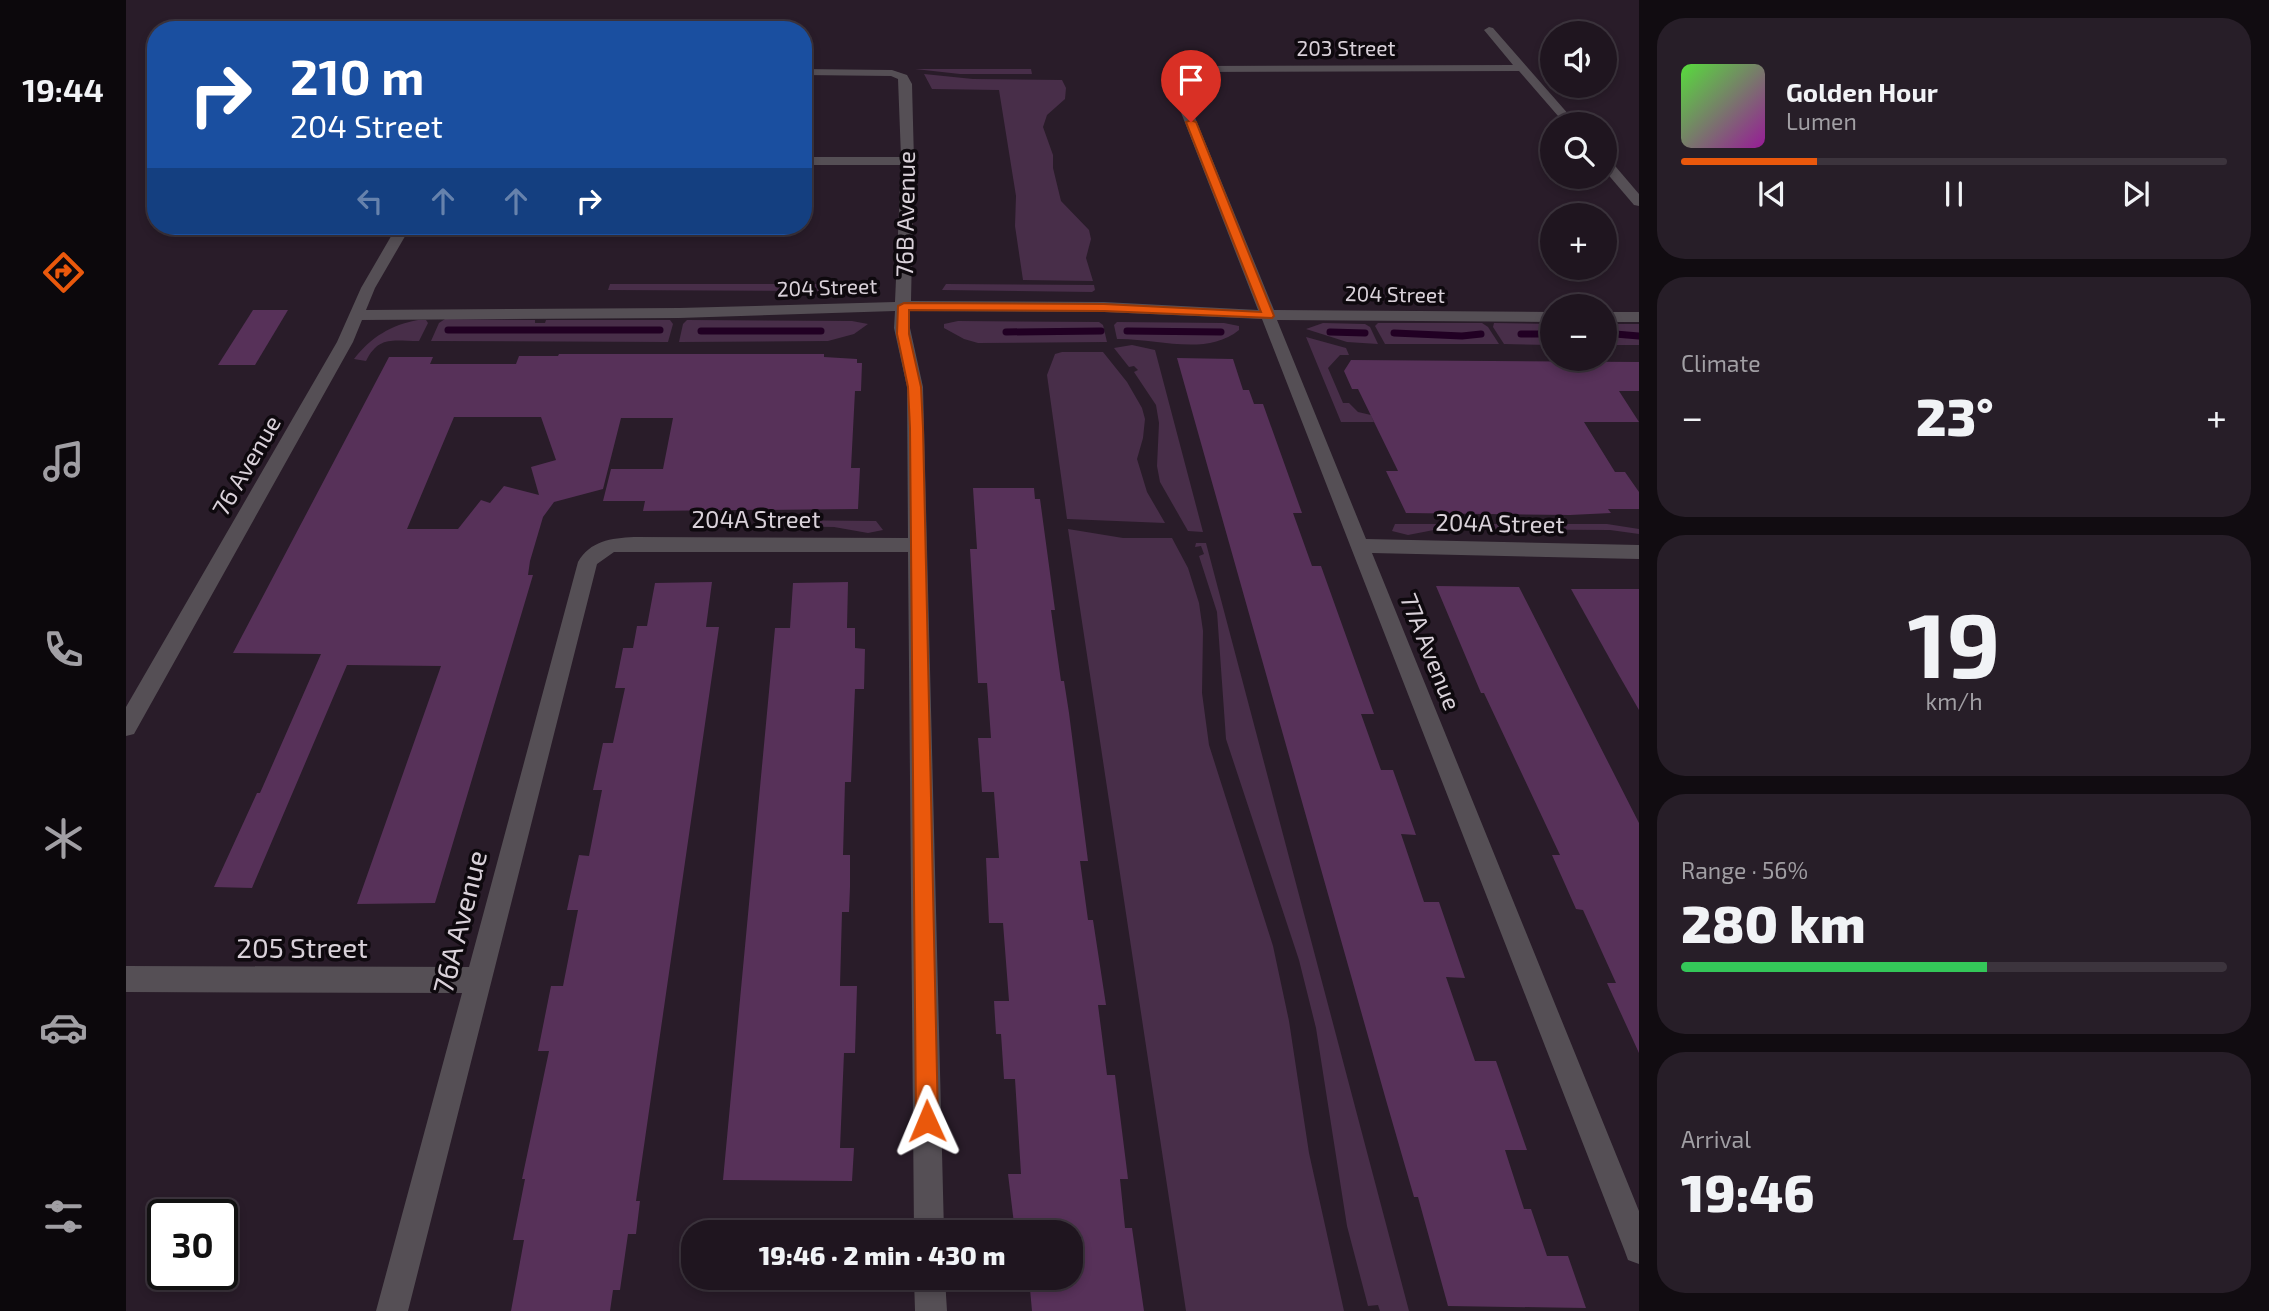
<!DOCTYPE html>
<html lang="en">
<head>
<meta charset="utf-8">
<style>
	:root { --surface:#1f151f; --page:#271e28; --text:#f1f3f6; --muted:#a19fa4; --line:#3c343d; --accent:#ea580c }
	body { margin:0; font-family:"Exo 2",sans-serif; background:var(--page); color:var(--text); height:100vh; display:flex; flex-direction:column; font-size:26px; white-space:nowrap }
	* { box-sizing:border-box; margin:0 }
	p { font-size:23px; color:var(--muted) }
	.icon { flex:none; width:38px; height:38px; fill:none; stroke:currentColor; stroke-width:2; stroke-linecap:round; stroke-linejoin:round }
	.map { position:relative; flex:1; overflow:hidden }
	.details { display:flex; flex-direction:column; gap:18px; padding:18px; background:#110c11; width:630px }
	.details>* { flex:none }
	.top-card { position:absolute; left:21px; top:21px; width:665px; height:214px; border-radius:28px; box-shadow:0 4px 10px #0003,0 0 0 2px var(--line); background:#1a4fa0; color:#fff; overflow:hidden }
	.fabs { position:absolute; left:1414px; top:21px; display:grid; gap:14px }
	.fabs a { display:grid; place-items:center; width:77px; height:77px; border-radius:50%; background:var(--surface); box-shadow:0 4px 10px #0003,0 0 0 2px var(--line); font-size:35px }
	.speed { position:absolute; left:21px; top:1199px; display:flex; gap:14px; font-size:35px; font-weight:700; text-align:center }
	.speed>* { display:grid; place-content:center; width:91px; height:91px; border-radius:50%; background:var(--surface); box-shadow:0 4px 10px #0003,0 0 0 2px var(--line); line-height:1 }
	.speed .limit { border:4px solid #111; border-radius:10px; background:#fff; color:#111 }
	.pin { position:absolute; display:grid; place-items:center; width:60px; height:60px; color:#fff; margin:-72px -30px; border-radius:50% 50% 50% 0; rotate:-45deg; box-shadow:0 0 7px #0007 }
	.pin .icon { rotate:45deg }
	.me { position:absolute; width:77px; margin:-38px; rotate:359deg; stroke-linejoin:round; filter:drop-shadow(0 0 5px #0008) }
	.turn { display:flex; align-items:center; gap:24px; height:147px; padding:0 28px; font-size:32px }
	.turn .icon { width:91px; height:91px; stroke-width:2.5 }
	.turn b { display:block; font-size:49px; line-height:60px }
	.lanes { display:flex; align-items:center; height:66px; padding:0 28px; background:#0003; justify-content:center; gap:35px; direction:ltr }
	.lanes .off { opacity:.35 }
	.big { font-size:52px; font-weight:800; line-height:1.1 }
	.details .tile { flex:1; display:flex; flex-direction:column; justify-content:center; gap:10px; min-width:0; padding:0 24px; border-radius:28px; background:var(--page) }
	.details .dial { align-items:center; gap:0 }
	.dial b { font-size:91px; line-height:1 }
	.song { display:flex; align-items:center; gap:21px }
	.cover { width:84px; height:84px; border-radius:10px; background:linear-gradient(135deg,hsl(110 70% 55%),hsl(300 70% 35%)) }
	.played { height:7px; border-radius:4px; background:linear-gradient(90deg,var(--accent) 25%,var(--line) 25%) }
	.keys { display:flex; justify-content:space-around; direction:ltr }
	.heat { display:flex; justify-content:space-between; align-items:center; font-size:38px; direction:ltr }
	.charge { height:10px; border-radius:5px; background:linear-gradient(90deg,#34c759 56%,var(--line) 0) }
	.trip { position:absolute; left:555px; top:1220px; width:402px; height:70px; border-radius:28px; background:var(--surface); box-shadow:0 4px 10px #0003,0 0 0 2px var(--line); font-weight:800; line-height:70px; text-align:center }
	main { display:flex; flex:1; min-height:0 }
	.tabs { display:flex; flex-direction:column; width:126px; justify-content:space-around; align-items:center; background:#0c080c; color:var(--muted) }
	.tabs .icon { width:49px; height:49px }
	.tabs .current { color:var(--accent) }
	.tabs b { font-size:32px; color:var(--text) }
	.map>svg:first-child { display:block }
	.green { fill:#482e49 }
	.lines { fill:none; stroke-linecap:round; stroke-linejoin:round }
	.stream { stroke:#210023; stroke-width:7 }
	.building { fill:#573159; fill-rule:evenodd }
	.minor { fill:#554f55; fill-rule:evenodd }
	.route { fill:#ea580c; stroke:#983908; stroke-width:2 }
	.labels { text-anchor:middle; stroke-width:7; stroke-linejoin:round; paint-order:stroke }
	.far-street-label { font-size:21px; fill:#d9d1d9; stroke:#0e090e }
	.street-label { font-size:24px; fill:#d9d1d9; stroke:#0e090e }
	.near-street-label { font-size:28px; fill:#d9d1d9; stroke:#0e090e }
</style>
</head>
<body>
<main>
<nav class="tabs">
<b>19:44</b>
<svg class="icon current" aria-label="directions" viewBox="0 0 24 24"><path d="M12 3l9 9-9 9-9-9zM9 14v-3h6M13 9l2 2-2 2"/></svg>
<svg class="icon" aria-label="music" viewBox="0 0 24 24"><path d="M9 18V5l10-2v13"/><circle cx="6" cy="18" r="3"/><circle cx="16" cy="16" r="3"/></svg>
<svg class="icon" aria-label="phone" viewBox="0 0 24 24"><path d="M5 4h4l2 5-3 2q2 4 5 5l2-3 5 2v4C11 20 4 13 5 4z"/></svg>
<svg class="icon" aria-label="climate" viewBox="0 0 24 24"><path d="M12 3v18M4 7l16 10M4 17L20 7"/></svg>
<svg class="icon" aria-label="car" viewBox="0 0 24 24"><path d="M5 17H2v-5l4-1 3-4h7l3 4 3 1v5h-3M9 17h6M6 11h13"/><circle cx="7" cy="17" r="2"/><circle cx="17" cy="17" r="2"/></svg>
<svg class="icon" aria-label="filters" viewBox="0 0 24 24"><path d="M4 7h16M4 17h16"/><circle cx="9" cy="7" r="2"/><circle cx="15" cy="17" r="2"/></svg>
</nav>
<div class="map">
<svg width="1513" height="1311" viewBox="0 0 1513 1311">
	<rect width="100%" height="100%" fill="#291c29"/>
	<g class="green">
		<polygon points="789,69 905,69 906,74 834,74"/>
		<polygon points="798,74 847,79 936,80 940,88 939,99 921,115 917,127 927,155 927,168 935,201 963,230 965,239 960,258 967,281 897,280 889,226 890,196 873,90 806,89"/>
		<polygon points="484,284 737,284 744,289 728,291 482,290"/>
		<polygon points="820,284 968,285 969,290 966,292 816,290"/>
		<polygon points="319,319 409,320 409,323 419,323 420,320 544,320 547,324 542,342 305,341 313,323"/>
		<path d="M292 320H300L302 323 293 341C267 341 253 335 240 361L228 359C245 337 265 325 292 320Z"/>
		<polygon points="561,320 726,321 742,324 728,334 702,341 553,342 557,324"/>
		<polygon points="832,321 973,322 977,325 981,342 852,343 838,339 818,328 818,324"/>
		<path d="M991 322 1098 323 1113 326V330C1080 357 1030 338 991 339L988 325Z"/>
		<polygon points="1197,323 1239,324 1244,327 1252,344 1221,342 1180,329"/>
		<polygon points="1252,323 1356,323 1362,327 1373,344 1259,344 1249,326"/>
		<polygon points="1368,323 1426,324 1426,345 1378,344 1367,327"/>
		<polygon points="1479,324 1513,324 1513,345 1488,345 1479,332"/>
		<polygon points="1180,337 1220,348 1223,355 1214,355 1202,368 1217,403 1223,403 1232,412 1245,415 1248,422 1215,422"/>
		<polygon points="1006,345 1029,350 1077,532 1062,531 1034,482 1031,466 1033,423 1030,405 1008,372 1012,370 1008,366 1003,367 988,348"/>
		<polygon points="936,352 977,352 1001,382 1016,408 1019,419 1017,438 1011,459 1021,492 1039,523 941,519 921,375 929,354"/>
		<polygon points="644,520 750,521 757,530 742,533 708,527 644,526"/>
		<polygon points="1269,524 1481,524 1513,529 1513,534 1484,530 1313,529 1282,535 1266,531"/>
		<polygon points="942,529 997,538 1046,538 1062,568 1073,603 1077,631 1076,693 1083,745 1147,946 1163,1021 1183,1153 1218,1311 1060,1311"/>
		<polygon points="1070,543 1080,543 1283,1311 1254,1311 1252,1305 1242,1306 1221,1226 1190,1028 1173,960 1100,739 1091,612 1073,556 1078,554 1075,546 1069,547"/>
	</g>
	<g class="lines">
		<g class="stream">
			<polyline points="322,330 534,330"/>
			<polyline points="575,331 695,331"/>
			<polyline points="1001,331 1095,332"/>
			<polyline points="880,332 975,331"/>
			<polyline points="1204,332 1239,333"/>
			<polyline points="1268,333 1336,336 1355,334"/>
			<polyline points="1395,334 1426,334"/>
			<polyline points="1489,334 1513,336"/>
		</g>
	</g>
	<g class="building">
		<polygon points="127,310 162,310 129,365 92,365"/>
		<path d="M433 354H698V357L731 359V363H736L735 391H729L725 468H734L732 509 517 511 519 501H477L485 469H537L547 418H495L477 489 428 502 417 517 404 561 402 575H407L309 903 231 904 315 666 221 665 126 888 88 887 131 793H134L195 654 107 653 263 357H307L304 364H390L393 356H432ZM328 417H415L430 460 405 467 413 495 378 486 364 503 355 500 332 529H281Z"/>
		<polygon points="1051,358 1107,359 1117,390 1123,390 1128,404 1137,404 1176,513 1167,513 1186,566 1195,566 1248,714 1235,714 1255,770 1267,770 1290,835 1275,834 1298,902 1313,902 1339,978 1320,977 1349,1061 1370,1061 1401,1150 1379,1150 1398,1209 1405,1209 1421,1256 1442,1256 1460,1308 1322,1306 1292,1197 1288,1197 1260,1100"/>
		<polygon points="1225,360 1513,362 1513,391 1493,391 1513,422 1458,422 1489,472 1499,472 1513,492 1513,509 1482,509 1485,513 1444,515 1280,513 1260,471 1272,471 1232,389 1226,389 1218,371"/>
		<polygon points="847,488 908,488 909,499 914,499 929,610 925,610 935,681 938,681 943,713 962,861 954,861 962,920 967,920 980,1005 972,1005 981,1075 989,1075 1002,1179 994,1179 999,1228 1006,1228 1018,1311 906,1311 903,1278 945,1278 945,1232 889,1232 882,1174 895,1174 889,1079 878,1079 875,1034 870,1034 868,1001 883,1001 877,923 863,923 860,858 873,858 868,792 856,792 852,738 865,738 861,683 852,683 844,549 851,549"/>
		<polygon points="586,582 580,627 593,627 510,1201 514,1201 510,1234 502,1234 494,1290 487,1290 484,1311 385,1311 398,1240 387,1240 399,1179 396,1179 423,1051 412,1051 425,986 437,986 452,910 441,910 453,855 463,856 476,790 467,790 477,743 487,743 499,688 489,688 497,648 507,648 511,626 521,626 529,583"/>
		<polygon points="722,582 721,628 729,628 729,648 739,649 738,689 729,689 725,782 719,782 717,855 724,855 724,887 723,912 716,912 714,986 731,986 729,1053 718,1053 714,1148 728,1148 726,1181 597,1180 649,628 664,628 667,583"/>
		<polygon points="1310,586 1393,587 1513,823 1513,1053 1481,983 1490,983 1457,910 1450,909 1426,855 1434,855 1358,693 1355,693"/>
		<polygon points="1445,589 1513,589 1513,710 1490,670"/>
	</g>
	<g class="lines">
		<g class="minor">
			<path d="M1363 27 1367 28 1451 124H1439L1393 71 1067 72 1052 76 1148 310 1426 312V322L1151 320 1240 539 1513 545V559L1246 553 1513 1211V1264L1502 1260 1498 1249 1136 319 978 312 784 311V328L797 387 818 1232H788L782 552H488L471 564 282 1311H250L336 993 0 992V966L343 967 452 562C464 541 485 538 508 537L782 538 781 387 768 328 769 311 553 318 236 320 227 342 8 734 0 736V707L211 342 235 288 271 226H285L249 288 240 310 553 308 769 302 775 165H677V157H775L772 79 765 76 677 75V69L766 70 781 75 786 84 788 161 785 301 978 302 1132 310 1040 74 1042 72 1067 66 1387 65 1358 30Z"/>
			<polygon points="1479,159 1484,160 1513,194 1513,206 1508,205 1479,171"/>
			<rect x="1479" y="312" width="34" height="10"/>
			<polygon points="788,1278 819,1278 821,1311 789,1311"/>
		</g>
	</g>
	<polygon class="route" points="1065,120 1070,122 1148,316 1146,318 978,311 783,310 783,334 795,387 797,428 812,1121 809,1128 801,1132 794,1128 790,1121 784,428 782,387 771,334 772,306 778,303 978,304 1135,312 1060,122"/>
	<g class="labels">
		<g class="far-street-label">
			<text x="1220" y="56">203 Street</text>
			<text transform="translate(701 288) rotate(-2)" y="7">204 Street</text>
			<text transform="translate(1269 295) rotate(1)" y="7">204 Street</text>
		</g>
		<g class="street-label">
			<text transform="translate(780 214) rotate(-89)" y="8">76B Avenue</text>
			<text transform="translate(121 466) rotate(-60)" y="8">76 Avenue</text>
			<text x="630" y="528">204A Street</text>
			<text transform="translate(1374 524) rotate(1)" y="8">204A Street</text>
			<text transform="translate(1304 652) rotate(68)" y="8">77A Avenue</text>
		</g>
		<g class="near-street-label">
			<text transform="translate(334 922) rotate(-76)" y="10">76A Avenue</text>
			<text x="176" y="958">205 Street</text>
		</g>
	</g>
</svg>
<div class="fabs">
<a><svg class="icon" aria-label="sound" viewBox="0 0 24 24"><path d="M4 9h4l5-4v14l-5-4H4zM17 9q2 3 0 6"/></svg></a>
<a><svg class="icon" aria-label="search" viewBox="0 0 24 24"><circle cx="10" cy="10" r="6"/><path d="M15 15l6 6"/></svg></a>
<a>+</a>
<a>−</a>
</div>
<div class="speed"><div class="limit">30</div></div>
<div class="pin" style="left:1065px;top:122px;background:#d93025"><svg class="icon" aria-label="arrive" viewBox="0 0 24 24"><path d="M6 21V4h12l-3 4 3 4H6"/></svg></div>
<svg class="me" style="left:801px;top:1121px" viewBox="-20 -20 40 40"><path d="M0-17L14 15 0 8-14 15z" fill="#ea580c" stroke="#fff" stroke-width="4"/></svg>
<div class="trip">19:46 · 2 min · 430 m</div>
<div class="top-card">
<div class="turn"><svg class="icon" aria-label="right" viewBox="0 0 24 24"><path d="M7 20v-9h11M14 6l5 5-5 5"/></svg><div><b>210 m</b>204 Street</div></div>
<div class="lanes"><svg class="icon off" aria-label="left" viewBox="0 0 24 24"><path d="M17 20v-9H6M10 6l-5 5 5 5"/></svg><svg class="icon off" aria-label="ahead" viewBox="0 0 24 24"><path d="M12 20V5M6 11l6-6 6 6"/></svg><svg class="icon off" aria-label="ahead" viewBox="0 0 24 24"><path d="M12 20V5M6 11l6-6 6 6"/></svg><svg class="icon" aria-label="right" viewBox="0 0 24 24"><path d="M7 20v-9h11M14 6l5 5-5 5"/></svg></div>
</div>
</div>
<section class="details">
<div class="tile">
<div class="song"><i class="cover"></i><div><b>Golden Hour</b><p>Lumen</p></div></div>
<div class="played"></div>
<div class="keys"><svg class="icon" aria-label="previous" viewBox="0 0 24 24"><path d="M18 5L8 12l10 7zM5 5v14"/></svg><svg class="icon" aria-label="pause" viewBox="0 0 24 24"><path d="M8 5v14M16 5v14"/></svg><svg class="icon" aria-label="next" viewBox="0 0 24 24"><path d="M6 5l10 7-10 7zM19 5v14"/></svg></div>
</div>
<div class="tile"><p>Climate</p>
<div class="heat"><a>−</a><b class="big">23°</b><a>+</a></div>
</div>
<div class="tile dial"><b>19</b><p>km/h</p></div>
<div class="tile"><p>Range · 56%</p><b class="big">280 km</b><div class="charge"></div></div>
<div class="tile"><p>Arrival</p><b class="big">19:46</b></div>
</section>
</main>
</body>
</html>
